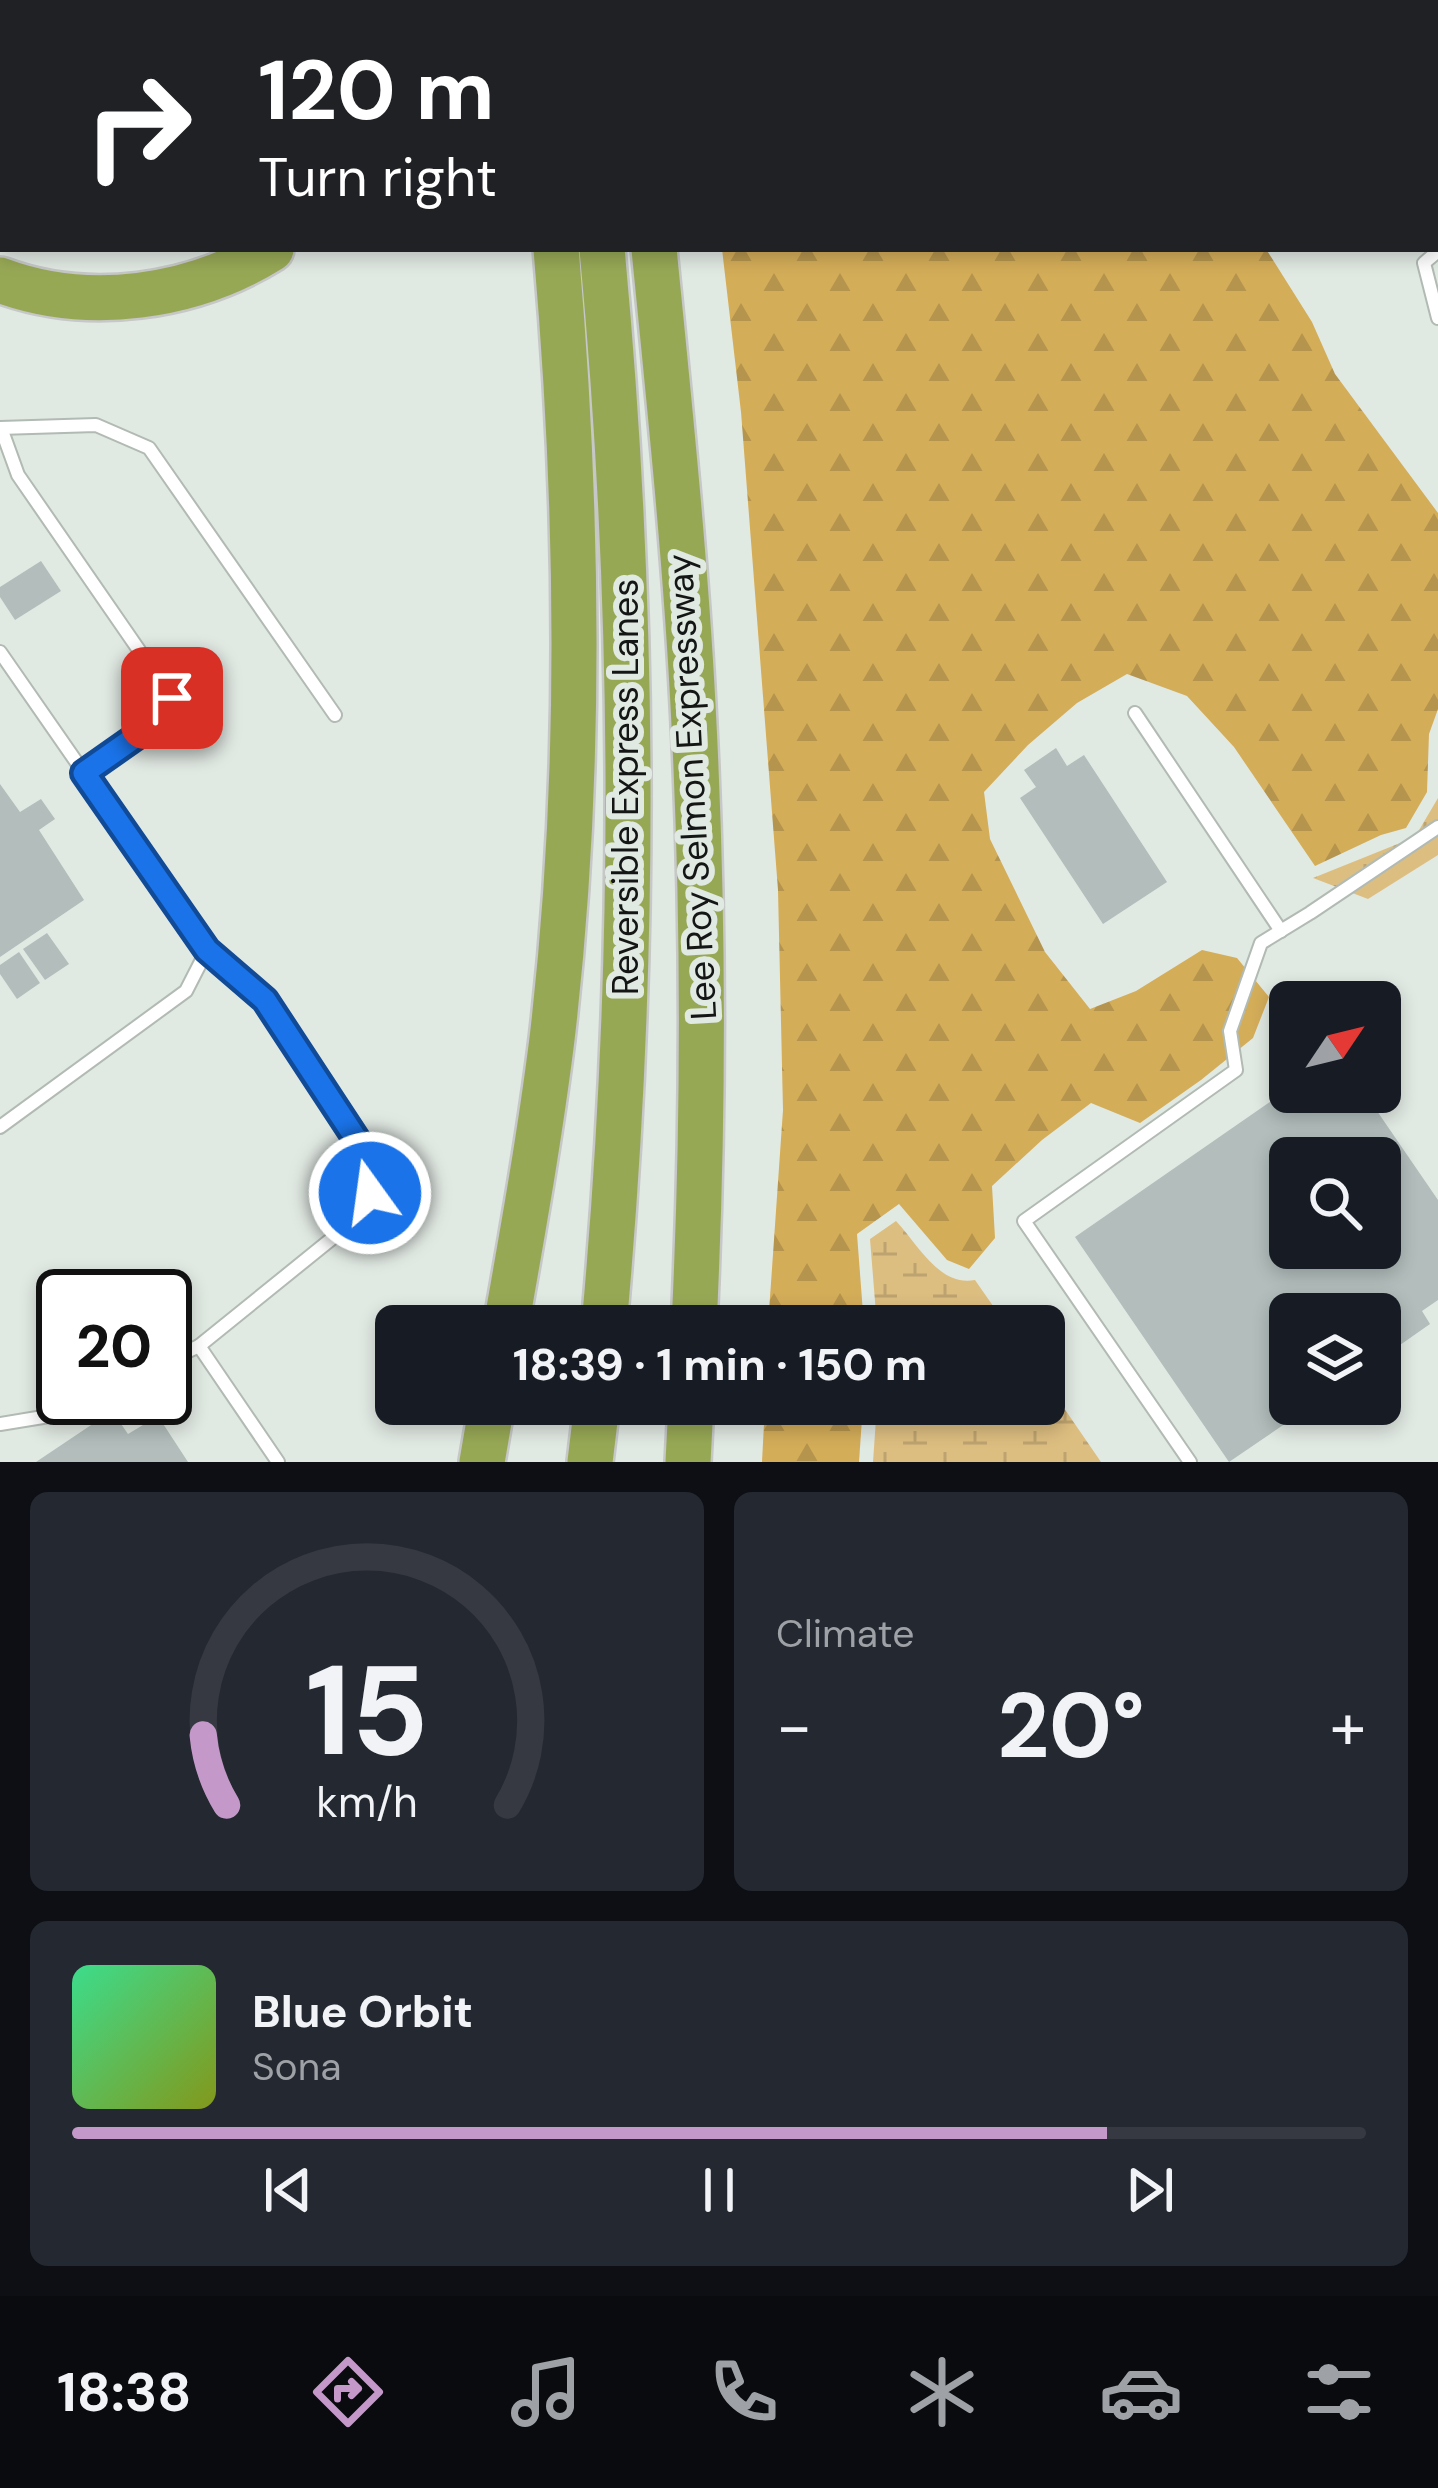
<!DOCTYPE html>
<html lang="en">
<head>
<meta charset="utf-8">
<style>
	:root { --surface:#171b24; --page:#242831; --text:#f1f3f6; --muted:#9ea1a6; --line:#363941; --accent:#c499c9 }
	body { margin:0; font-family:"DM Sans",sans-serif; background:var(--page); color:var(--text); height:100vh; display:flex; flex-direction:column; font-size:45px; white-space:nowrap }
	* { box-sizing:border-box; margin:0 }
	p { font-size:39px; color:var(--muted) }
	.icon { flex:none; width:66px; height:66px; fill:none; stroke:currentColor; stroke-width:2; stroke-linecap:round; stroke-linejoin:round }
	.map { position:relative; height:1462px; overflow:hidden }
	.side { display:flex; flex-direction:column; gap:30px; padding:30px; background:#0d0f14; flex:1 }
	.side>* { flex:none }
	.guide { position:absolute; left:0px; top:0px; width:1440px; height:252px; box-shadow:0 6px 18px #0003; background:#202124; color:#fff; overflow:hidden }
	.needle { width:78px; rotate:55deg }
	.fabs { position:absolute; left:1269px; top:981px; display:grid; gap:24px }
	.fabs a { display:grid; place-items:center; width:132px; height:132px; border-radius:18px; background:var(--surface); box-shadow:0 6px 18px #0003; font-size:60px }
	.speed { position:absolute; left:36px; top:1269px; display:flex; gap:24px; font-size:60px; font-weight:700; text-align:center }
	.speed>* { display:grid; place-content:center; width:156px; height:156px; border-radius:50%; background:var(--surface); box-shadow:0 6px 18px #0003; line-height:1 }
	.speed .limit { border:6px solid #111; border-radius:18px; background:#fff; color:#111 }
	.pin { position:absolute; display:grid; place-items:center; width:102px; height:102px; color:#fff; margin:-51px; border-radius:24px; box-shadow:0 6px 18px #0006 }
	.me { position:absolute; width:132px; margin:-66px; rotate:346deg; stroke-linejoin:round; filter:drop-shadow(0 0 9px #0008) }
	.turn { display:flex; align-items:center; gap:42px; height:252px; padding:0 60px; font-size:54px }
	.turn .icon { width:156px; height:156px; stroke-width:2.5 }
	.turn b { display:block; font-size:84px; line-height:102px }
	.big { font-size:90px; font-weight:700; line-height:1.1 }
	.side .widget { flex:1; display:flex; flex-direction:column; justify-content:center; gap:18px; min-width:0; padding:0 42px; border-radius:18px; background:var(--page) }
	.side .dial { align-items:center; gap:0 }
	.dial svg { height:312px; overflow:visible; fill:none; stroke:var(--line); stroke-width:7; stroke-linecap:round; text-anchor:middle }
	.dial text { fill:var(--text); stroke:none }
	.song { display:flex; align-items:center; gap:36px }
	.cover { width:144px; height:144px; border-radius:18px; background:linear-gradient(135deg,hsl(150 70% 55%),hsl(70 70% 35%)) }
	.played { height:12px; border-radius:6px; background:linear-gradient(90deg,var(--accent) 80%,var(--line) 80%) }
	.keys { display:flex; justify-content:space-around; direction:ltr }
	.heat { display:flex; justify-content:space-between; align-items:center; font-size:66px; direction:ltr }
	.side .tiles { flex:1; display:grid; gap:30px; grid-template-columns:1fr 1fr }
	.widget:last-child { grid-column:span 2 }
	.trip { position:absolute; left:375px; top:1305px; width:690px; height:120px; border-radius:18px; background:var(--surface); box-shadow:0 6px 18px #0003; font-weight:700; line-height:120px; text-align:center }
	.menu { display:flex; height:192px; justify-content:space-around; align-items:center; background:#090b0e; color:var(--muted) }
	.menu .icon { width:84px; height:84px }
	.menu .on { color:var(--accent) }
	.menu b { font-size:54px; color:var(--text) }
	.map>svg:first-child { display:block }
	.forest { fill:url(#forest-firs) }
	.wetland { fill:url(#wetland-marsh) }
	.water { fill:url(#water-ripples) }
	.building { fill:#b2bdbc; fill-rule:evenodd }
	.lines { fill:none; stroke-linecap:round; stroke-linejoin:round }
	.lane-casing { stroke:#b2bab4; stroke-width:16 }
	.highway-casing { stroke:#c6c7c7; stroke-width:50 }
	.lane { stroke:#fff; stroke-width:12 }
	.highway { stroke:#97a855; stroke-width:45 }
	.route-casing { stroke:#114b97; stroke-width:30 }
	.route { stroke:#1a73e8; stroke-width:21 }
	.labels { text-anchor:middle; stroke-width:12; stroke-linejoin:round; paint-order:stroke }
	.street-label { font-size:36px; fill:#131614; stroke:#e1e9e3 }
</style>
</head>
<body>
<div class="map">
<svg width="1438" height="1462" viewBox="0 0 1438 1462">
	<defs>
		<pattern id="forest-firs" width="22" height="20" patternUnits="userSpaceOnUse" patternTransform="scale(3)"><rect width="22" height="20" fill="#d4ad59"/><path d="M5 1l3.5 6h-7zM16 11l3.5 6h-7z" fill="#b5944d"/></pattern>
		<pattern id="wetland-marsh" width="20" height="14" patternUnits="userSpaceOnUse" patternTransform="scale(3)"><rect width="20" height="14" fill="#ddbe81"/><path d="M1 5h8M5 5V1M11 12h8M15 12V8" fill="none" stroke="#bda36f"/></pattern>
		<pattern id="water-ripples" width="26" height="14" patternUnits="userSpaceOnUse" patternTransform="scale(3)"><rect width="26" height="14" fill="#219cbf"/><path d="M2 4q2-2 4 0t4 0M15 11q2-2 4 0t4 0" fill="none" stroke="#1c7e9a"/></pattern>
	</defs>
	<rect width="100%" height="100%" fill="#e1e9e3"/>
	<g class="forest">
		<polygon points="696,0 1139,0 1136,3 696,3"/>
		<polygon points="722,249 1266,249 1312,322 1335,374 1438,513 1438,709 1429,734 1427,792 1406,828 1381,835 1315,866 1234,747 1187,696 1127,674 1077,703 1028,745 984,792 990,839 1045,952 1090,1009 1136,991 1202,950 1237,958 1269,997 1253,1038 1201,1080 1140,1123 1091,1103 1042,1140 992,1186 995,1238 969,1269 947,1260 899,1204 857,1234 864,1326 768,1326 783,1110 778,890 741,412"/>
		<polygon points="765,1404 863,1404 859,1462 762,1462"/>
	</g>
	<g class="wetland">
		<polygon points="1438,798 1438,855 1368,899 1313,878 1415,837"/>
		<path d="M896 1221C918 1244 939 1287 975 1280L1007 1326H877L870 1239Z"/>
		<polygon points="1044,1379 1101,1462 873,1462 877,1404 1044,1404"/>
	</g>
	<polygon class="water" points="0,0 285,0 284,3 3,3 3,169 0,168"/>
	<g class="building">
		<polygon points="41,561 61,591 15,620 0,597 0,587"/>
		<polygon points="1056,748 1067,766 1084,755 1167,882 1103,924 1020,798 1036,787 1024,770"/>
		<polygon points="0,784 20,812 41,799 55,819 39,830 84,900 0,957"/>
		<polygon points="47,933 69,964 45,980 23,949"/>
		<polygon points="19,952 40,983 17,999 0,974 0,965"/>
		<path d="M1290 1088V1092H1364L1438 1200V1300L1422 1311 1430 1324 1380 1359V1314H1290V1404H1314L1229 1462 1075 1237ZM1290 1158H1380V1248H1290Z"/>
		<polygon points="112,1411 128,1434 158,1416 188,1462 36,1462"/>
	</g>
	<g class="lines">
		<defs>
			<g id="lane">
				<polyline points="1334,0 1335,3"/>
				<polyline points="1438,251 1424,263 1438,318"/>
				<polyline points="0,428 96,425 149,448 335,715"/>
				<polyline points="1,428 18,475 172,698 158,721 84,773"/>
				<polyline points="0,652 207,950 186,991 0,1127"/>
				<polyline points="1135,713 1281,931"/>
				<polyline points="207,950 265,1000 372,1163 370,1193 345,1228 199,1346 278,1462"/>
				<polyline points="165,1362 199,1346"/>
				<polyline points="0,1424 49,1416 88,1398"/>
				<polyline points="1190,1462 1024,1221 1236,1070 1230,1031 1261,943 1310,913 1438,827"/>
			</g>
			<g id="highway">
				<polyline points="527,0 527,3"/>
				<polyline points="573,0 574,3"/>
				<polyline points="621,0 622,3"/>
				<polyline points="431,3 432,0"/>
				<path d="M602 249C636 609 637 966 604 1326"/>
				<path d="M654 249C669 400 685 553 693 705 704 911 704 1119 694 1326"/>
				<path d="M0 280C88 313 193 298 271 249"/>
				<path d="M506 1326C523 1230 540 1135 552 1039 583 776 579 512 556 249"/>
				<polyline points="482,1462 492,1404"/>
				<polyline points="590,1462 597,1404"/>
				<polyline points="688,1462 691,1404"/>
			</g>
		</defs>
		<use href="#lane" class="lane-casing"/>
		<use href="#highway" class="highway-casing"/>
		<use href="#lane" class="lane"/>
		<use href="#highway" class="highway"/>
	</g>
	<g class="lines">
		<defs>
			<polyline id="route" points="172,698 158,721 84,773 207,950 265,1000 372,1163 370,1193"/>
		</defs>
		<use href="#route" class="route-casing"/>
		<use href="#route" class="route"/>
	</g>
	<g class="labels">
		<g class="street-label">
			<text transform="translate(625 787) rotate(-90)" y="13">Reversible Express Lanes</text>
			<text transform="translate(691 787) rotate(-93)" y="13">Lee Roy Selmon Expressway</text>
		</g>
	</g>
</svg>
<div class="fabs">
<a><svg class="needle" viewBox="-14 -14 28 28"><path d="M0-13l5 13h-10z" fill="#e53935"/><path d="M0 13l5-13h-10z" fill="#9ea1a6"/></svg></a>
<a><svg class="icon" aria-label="search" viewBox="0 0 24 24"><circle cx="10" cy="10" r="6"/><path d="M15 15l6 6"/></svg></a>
<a><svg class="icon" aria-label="layers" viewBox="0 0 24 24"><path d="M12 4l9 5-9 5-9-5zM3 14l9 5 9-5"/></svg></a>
</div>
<div class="speed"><div class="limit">20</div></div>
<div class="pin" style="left:172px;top:698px;background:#d93025"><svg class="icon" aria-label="arrive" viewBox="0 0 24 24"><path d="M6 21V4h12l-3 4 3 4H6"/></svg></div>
<svg class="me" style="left:370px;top:1193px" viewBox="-20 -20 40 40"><circle r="17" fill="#1a73e8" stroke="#fff" stroke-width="3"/><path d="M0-11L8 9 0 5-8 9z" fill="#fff"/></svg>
<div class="trip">18:39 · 1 min · 150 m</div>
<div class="guide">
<div class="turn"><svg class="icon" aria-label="right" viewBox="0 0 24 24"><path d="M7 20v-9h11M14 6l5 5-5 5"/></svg><div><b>120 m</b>Turn right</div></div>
</div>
</div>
<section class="side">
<div class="tiles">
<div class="widget dial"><svg viewBox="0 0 100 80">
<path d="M14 69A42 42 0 1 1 86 69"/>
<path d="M14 69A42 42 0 0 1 8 51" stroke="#c499c9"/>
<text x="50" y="56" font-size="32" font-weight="700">15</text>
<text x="50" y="72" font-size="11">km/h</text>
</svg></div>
<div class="widget"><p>Climate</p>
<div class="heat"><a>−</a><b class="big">20°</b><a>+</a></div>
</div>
<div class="widget">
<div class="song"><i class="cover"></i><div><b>Blue Orbit</b><p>Sona</p></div></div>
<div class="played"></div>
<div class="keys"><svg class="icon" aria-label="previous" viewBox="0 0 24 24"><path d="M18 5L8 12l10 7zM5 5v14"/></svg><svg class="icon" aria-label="pause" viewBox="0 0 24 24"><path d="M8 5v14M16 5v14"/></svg><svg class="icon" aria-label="next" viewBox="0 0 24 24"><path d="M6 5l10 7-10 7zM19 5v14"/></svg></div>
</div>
</div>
</section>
<nav class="menu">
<b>18:38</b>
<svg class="icon on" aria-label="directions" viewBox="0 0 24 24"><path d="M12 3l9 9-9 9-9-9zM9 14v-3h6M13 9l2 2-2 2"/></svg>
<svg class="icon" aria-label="music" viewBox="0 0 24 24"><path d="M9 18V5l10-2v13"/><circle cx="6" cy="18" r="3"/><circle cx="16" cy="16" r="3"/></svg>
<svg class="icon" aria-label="phone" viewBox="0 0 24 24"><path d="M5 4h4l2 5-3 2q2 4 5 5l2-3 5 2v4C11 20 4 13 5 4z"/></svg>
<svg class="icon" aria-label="climate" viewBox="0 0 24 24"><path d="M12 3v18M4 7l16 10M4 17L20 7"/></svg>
<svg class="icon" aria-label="car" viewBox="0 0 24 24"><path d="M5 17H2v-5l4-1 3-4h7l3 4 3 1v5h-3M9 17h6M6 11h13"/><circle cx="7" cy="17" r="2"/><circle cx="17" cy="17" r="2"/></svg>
<svg class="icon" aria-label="filters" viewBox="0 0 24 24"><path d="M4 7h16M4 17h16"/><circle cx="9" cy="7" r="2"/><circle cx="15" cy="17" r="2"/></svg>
</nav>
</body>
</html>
